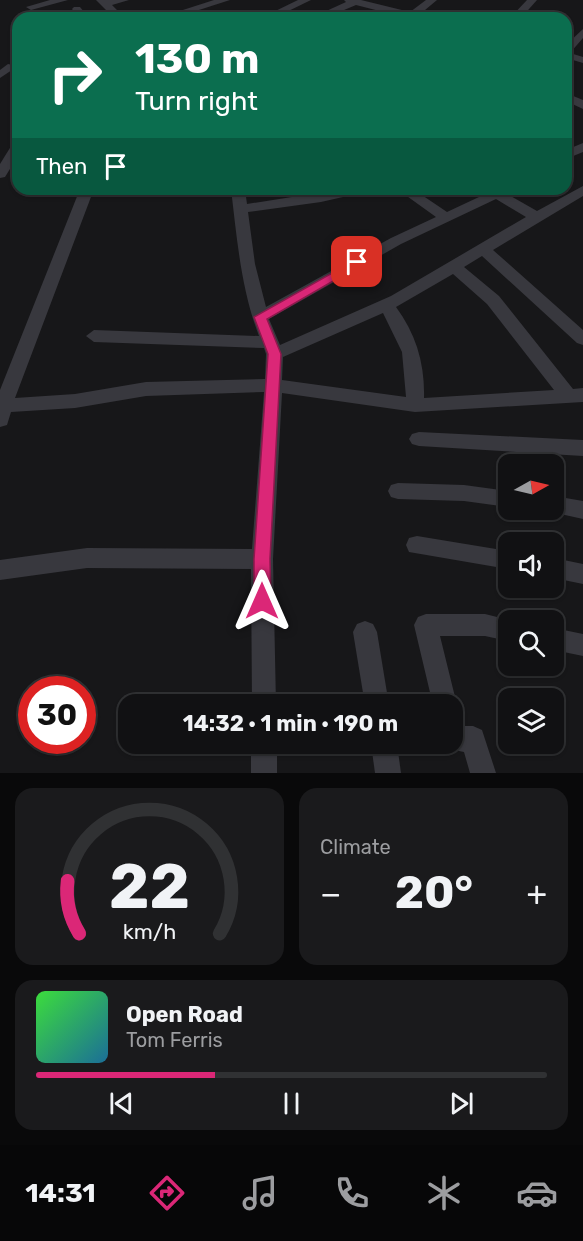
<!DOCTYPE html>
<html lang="en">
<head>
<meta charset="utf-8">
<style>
	:root { --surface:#111113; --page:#1a1a1c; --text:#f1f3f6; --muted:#9c9da0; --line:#303133; --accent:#db2777 }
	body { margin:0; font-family:Rubik,sans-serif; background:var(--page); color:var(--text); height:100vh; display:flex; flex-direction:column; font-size:22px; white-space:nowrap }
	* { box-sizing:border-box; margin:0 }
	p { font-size:20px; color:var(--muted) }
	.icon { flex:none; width:33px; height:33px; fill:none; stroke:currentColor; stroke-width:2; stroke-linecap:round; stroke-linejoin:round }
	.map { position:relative; height:773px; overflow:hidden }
	.side { display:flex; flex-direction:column; gap:15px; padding:15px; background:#09090a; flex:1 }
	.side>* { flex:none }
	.guide { position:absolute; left:12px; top:12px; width:560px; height:183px; border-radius:18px; box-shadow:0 2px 4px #0004,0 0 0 2px var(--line); background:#0b6e4f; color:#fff; overflow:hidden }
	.needle { width:39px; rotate:82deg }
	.controls { position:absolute; left:498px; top:454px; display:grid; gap:12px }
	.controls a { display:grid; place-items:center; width:66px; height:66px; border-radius:12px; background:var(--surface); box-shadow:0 2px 4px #0004,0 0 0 2px var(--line); font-size:30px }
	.speed { position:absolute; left:18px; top:676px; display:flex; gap:12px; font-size:30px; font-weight:700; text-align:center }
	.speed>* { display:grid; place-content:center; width:78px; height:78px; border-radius:50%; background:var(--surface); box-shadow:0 2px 4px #0004,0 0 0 2px var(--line); line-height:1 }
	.speed .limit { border:9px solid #d22; background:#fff; color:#111 }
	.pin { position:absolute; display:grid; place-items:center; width:51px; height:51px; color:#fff; margin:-26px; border-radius:12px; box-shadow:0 3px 9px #0006 }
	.me { position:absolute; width:66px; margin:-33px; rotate:0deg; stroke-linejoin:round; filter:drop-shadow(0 0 4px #0008) }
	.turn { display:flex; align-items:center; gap:21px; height:126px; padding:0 24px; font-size:27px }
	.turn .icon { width:78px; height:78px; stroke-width:2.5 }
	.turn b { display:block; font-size:42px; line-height:51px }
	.then { display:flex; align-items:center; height:57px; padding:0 24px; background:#0003; gap:12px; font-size:22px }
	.big { font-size:45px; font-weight:700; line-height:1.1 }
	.side .tile { flex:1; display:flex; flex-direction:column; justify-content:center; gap:9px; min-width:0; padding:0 21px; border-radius:18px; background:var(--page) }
	.side .dial { align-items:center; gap:0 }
	.dial svg { height:156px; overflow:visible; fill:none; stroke:var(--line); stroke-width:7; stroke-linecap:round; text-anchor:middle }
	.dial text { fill:var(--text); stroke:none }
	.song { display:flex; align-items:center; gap:18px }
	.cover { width:72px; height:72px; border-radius:9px; background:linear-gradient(135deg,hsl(120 70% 55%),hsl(200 70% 35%)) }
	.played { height:6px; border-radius:3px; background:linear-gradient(90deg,var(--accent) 35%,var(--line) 35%) }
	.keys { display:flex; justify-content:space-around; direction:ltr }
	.heat { display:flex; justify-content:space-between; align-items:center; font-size:33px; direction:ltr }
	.side .tiles { flex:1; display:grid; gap:15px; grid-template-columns:1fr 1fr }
	.tile:last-child { grid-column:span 2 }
	.trip { position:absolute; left:118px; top:694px; width:345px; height:60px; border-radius:18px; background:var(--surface); box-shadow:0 2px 4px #0004,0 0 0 2px var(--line); font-weight:700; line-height:60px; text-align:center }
	.tabs { display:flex; height:96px; justify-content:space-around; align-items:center; background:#070708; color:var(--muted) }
	.tabs .icon { width:42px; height:42px }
	.tabs .current { color:var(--accent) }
	.tabs b { font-size:27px; color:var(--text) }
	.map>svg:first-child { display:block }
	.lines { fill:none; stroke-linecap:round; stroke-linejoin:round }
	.minor { fill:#38383e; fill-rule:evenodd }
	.route { fill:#db2777; stroke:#8e194d; stroke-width:1.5 }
</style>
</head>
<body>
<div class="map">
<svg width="583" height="773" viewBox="0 0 583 773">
	<rect width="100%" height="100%" fill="#171719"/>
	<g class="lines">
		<g class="minor">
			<polygon points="50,0 68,0 31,10 26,7"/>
			<polygon points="96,0 129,0 112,5 125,18 114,18"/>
			<polygon points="214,0 230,0 174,18 158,18"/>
			<polygon points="298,0 311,0 274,18 261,18"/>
			<polygon points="344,0 361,0 410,12 426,0 437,0 419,15 426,18 407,18 356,5 325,18 311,18 346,2"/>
			<polygon points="527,0 537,0 521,18 510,18"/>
			<polygon points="74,7 80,7 89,18 79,18 72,9"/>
			<polygon points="583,29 583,38 570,53 583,57 583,63 566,58 566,45"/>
			<polygon points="8,64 18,66 0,78 0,70"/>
			<polygon points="566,93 583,100 583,109 566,101"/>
			<polygon points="18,142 18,156 5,177 0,178 0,164 13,143"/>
			<polygon points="583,143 583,152 566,159 566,150"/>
			<path d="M583 186V196L493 250 583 330V345L577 343 482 256 464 267 499 296 573 389 583 388V402L415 412 282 393 273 559 276 705H252L251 569 87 568 0 580V560L87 548 252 549 264 392 146 396 75 408 11 412 7 425 0 427V390L80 189H94L15 398 75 394 146 382 265 379 266 354 264 348 94 342 86 336 94 330 259 336C241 289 237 239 231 189H245L247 204 342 189H367L365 192 321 202 248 212 255 264 266 307 391 238 436 217 397 189H413L447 212 496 189H514L507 194 537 211ZM496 199 526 217 391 296 280 345 269 319 401 244ZM453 274 487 304 554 390 424 398C425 364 416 334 396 307ZM383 313 402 352 406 397 282 380 283 357Z"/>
			<polygon points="419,432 583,440 583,456 419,446 412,444 409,439 412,434"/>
			<polygon points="398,483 464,485 508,491 508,507 464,501 398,499 391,497 388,491 391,485"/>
			<polygon points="554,496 583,501 583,519 547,511 554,510"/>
			<polygon points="417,536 508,551 508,569 409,552 406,545 409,538"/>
			<polygon points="554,558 583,564 583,584 554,578"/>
			<polygon points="426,614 485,614 513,621 508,621 508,641 485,636 440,636 457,705 453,714 453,705 433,705 414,625 418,617"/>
			<polygon points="365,621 373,624 377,632 389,705 365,705 353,632 357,624"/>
			<polygon points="554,628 583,634 583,656 554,650"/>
			<polygon points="453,726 473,726 482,730 496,773 470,773 464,752 444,748 442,744 453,744"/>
			<rect x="251" y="744" width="26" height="29"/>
			<polygon points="371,744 397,744 401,773 375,773"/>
		</g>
	</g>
	<polygon class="route" points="357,259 363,262 361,265 267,319 281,354 270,559 271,601 269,606 262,608 256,606 254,601 254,559 268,354 254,317"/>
</svg>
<div class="controls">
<a><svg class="needle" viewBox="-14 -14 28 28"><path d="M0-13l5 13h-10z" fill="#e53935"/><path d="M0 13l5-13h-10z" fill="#9c9da0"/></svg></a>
<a><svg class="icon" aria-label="sound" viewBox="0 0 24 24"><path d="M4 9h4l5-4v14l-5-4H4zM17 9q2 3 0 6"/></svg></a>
<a><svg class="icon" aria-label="search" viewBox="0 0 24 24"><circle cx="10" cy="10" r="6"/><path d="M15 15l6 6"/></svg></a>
<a><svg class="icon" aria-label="layers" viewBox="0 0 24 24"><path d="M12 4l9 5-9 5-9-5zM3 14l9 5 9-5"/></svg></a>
</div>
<div class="speed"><div class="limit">30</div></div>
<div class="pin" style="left:357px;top:262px;background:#d93025"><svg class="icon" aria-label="arrive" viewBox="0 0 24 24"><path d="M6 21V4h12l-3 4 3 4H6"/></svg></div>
<svg class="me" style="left:262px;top:601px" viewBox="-20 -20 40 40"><path d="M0-17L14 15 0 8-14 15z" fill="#db2777" stroke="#fff" stroke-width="4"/></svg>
<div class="trip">14:32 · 1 min · 190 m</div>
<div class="guide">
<div class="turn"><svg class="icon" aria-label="right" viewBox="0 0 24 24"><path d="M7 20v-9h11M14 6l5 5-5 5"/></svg><div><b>130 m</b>Turn right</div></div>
<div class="then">Then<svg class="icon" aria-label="arrive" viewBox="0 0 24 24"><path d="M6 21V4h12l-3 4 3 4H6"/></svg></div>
</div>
</div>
<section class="side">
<div class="tiles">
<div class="tile dial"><svg viewBox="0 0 100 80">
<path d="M14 69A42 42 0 1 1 86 69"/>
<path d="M14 69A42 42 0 0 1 8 42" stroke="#db2777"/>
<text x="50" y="56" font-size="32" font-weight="700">22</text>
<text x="50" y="72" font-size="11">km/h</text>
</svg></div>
<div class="tile"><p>Climate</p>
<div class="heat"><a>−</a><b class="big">20°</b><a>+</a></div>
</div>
<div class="tile">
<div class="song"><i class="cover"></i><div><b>Open Road</b><p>Tom Ferris</p></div></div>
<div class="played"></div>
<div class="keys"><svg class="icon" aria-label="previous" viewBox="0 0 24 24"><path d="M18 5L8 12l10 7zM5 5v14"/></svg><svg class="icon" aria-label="pause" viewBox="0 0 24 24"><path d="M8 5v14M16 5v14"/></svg><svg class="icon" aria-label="next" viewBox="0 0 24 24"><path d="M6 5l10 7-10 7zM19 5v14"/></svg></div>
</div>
</div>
</section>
<nav class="tabs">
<b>14:31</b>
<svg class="icon current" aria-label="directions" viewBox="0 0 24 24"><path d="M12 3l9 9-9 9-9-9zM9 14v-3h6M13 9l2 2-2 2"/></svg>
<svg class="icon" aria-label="music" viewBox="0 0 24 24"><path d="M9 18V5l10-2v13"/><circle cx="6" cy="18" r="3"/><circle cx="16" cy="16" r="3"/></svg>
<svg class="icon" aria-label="phone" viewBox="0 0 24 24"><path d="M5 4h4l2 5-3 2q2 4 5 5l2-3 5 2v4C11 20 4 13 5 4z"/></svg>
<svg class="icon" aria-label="climate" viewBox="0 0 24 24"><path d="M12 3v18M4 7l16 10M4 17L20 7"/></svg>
<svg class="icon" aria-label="car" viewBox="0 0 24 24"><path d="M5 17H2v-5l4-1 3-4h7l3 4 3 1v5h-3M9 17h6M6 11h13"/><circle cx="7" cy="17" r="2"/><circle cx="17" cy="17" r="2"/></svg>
</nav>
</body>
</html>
